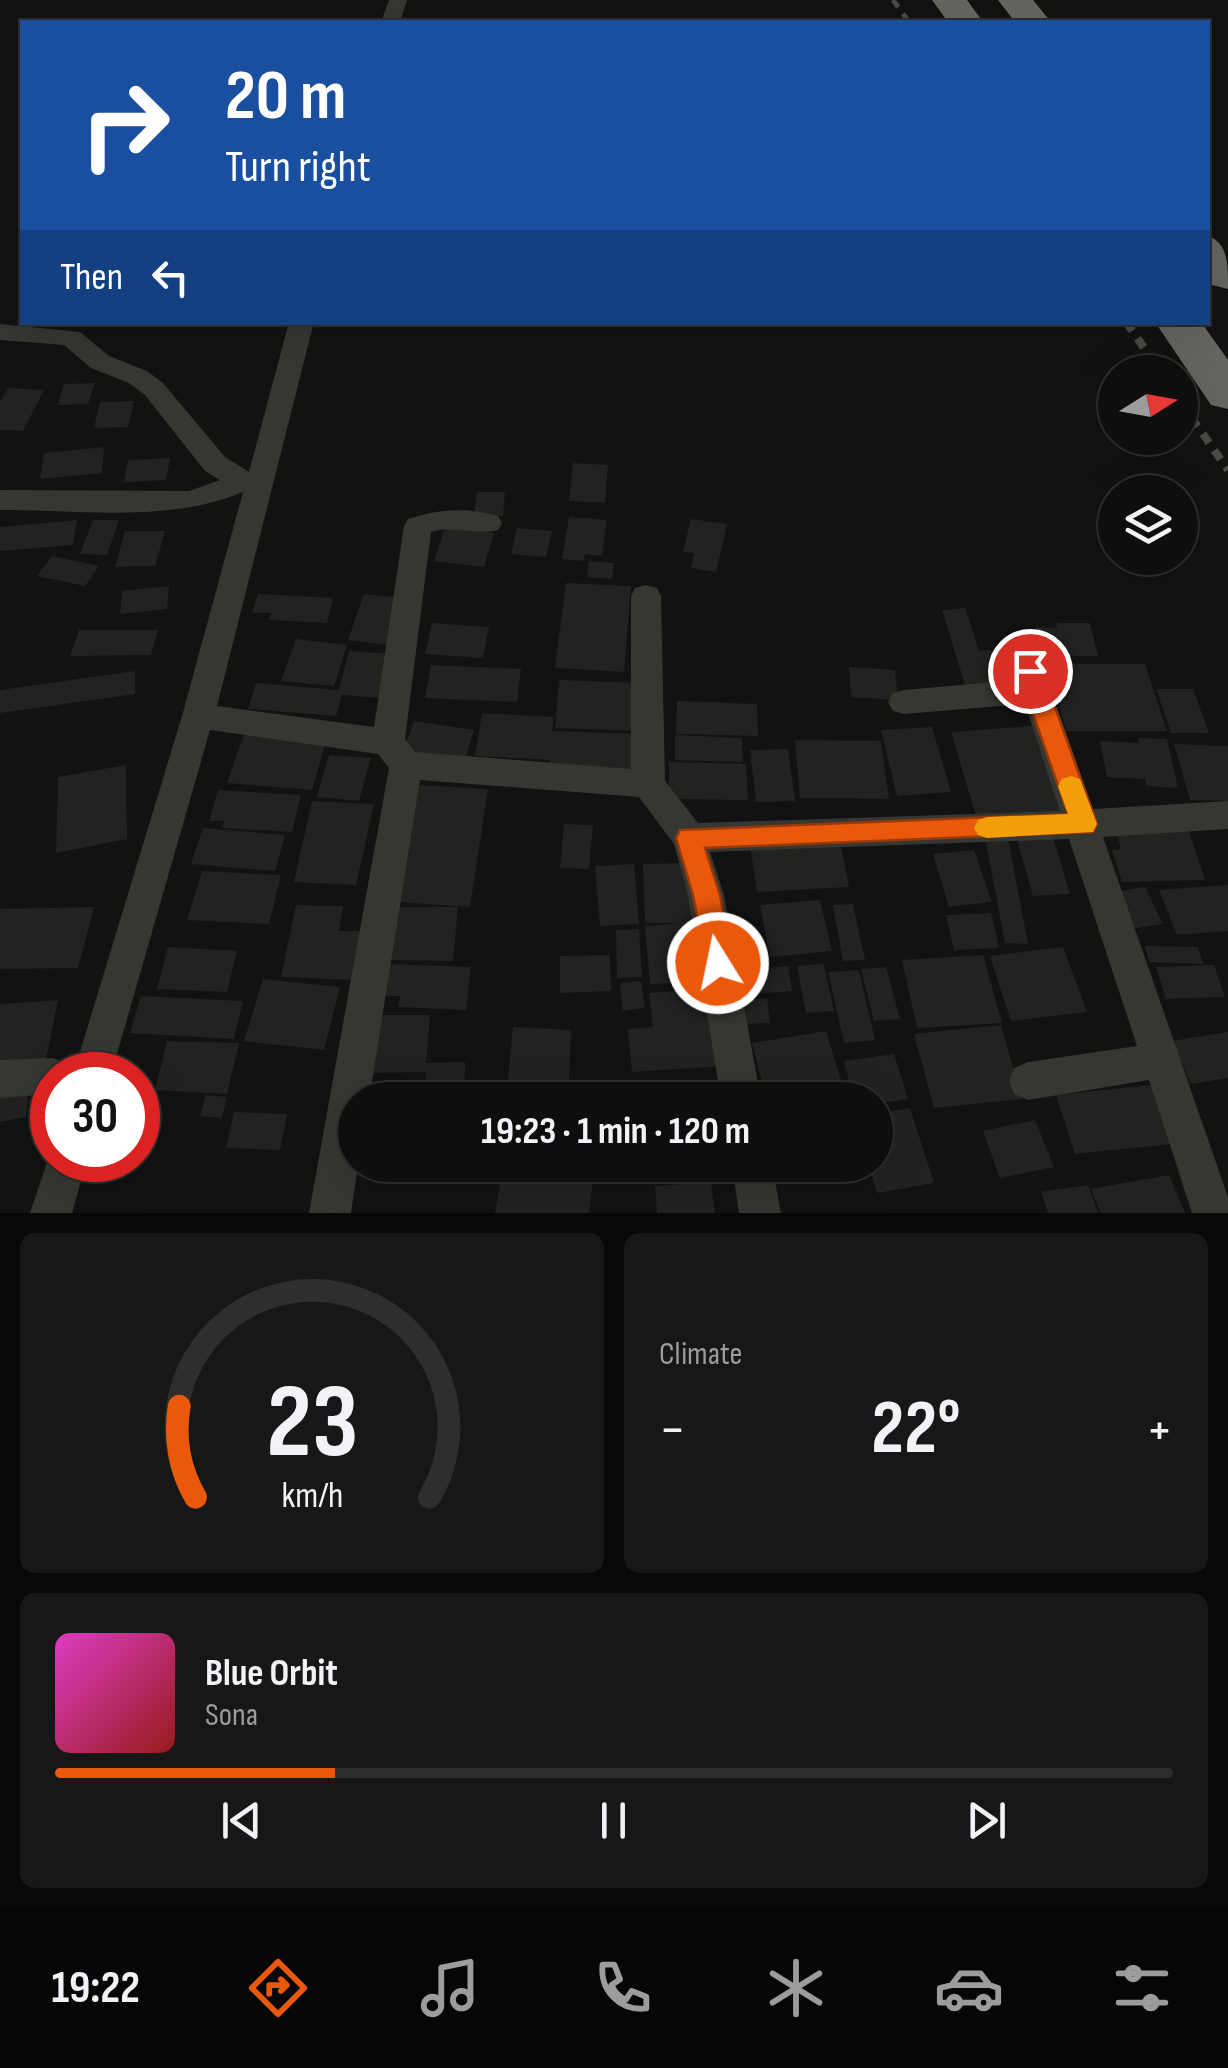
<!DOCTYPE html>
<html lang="en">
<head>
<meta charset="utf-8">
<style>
	:root { --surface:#0d0e0d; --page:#161716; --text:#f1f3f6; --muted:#9a9c9d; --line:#2d2e2e; --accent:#ea580c }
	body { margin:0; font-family:"Sofia Sans Condensed",sans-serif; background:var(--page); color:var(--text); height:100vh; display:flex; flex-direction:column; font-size:38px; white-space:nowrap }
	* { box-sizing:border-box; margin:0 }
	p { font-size:32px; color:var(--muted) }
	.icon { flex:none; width:55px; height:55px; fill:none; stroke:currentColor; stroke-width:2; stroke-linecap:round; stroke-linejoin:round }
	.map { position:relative; height:1213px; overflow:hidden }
	.details { display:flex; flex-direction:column; gap:20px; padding:20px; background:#070807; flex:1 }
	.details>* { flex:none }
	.banner { position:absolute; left:20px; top:20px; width:1190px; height:305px; border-radius:0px; box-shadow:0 10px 40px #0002,0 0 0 2px var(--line); background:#1a4fa0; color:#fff; overflow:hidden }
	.needle { width:65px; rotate:79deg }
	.buttons { position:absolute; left:1098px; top:355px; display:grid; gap:20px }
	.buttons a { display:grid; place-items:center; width:100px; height:100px; border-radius:50%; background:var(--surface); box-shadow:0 10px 40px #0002,0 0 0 2px var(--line); font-size:50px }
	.speed { position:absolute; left:30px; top:1052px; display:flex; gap:20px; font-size:50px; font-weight:700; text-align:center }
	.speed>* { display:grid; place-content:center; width:130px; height:130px; border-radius:50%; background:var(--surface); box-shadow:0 10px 40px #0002,0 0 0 2px var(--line); line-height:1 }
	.speed .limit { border:15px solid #d22; background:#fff; color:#111 }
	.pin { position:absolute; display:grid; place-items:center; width:85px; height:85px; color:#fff; margin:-42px; border:5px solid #fff; border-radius:50%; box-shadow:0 2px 10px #0007 }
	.me { position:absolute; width:110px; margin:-55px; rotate:350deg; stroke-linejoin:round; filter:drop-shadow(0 0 8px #0008) }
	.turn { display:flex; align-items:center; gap:35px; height:210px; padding:0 40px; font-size:45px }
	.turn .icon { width:130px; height:130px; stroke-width:2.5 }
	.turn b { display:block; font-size:70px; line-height:85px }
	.then { display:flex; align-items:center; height:95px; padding:0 40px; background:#0003; gap:20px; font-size:38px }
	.big { font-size:75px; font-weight:700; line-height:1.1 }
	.details .widget { flex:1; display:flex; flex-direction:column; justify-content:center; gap:15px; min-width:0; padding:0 35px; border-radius:15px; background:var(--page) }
	.details .dial { align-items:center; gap:0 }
	.dial svg { height:260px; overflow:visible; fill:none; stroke:var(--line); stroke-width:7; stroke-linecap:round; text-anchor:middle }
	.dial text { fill:var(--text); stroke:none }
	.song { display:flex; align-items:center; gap:30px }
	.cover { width:120px; height:120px; border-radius:15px; background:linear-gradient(135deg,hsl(310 70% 55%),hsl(0 70% 35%)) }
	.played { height:10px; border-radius:5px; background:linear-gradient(90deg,var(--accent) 25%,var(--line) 25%) }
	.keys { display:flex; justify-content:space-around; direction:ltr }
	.heat { display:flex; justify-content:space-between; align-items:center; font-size:55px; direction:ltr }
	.details .tiles { flex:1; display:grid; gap:20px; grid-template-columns:1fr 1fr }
	.widget:last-child { grid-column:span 2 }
	.trip { position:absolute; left:338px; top:1082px; width:555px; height:100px; border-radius:50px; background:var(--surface); box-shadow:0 10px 40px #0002,0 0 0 2px var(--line); font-weight:700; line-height:100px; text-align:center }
	.dock { display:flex; height:160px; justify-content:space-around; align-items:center; background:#050605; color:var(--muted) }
	.dock .icon { width:70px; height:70px }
	.dock .selected { color:var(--accent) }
	.dock b { font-size:45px; color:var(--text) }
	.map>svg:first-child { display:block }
	.building { fill:#222321 }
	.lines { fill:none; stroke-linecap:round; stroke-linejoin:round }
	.street { fill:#343732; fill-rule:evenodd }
	.highway { fill:#64675f; fill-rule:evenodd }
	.rail-far1 { stroke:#494c46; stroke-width:5; stroke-dasharray:9 8; stroke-linecap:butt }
	.rail { stroke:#494c46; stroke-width:8; stroke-dasharray:11 9; stroke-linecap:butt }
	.route { fill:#ea580c; stroke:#983908; stroke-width:2.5 }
	.slow { fill:#f59e0b }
</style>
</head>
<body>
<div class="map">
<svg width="1228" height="1213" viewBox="0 0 1228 1213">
	<rect width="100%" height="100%" fill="#111211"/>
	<g class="building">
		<polygon points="95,383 88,404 58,405 64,384"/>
		<polygon points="8,388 44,390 23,431 0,430 0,402"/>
		<polygon points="134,401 128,427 94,428 100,402"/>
		<polygon points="104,447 102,473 40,479 44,453"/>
		<polygon points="170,458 166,480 124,482 128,460"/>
		<polygon points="573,463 608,465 605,503 569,501"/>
		<polygon points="477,492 505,492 503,516 474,516"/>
		<polygon points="569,517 607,520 602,556 585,554 584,561 562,559"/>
		<polygon points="691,519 727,524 716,572 691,568 694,553 683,552"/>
		<polygon points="77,520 73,545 0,551 0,527"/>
		<polygon points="93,520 119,520 107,555 80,554"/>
		<polygon points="445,527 494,533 484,567 434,561"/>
		<polygon points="517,528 552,531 546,557 511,554"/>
		<polygon points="125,531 165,531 155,566 115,567"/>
		<polygon points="52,556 99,566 85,586 37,576"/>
		<polygon points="589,561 614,563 612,579 587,577"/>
		<polygon points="566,583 631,586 624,672 555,668"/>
		<polygon points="169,586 167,609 120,614 122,591"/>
		<polygon points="258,594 278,595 333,598 327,623 269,620 271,613 252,613"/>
		<polygon points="364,594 403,598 389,645 348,640"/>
		<polygon points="965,608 979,651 994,650 1006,686 966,688 942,610"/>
		<polygon points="432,623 489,627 483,658 425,654"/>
		<polygon points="1056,623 1090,623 1098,656 1063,656 1061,647 1040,646 1035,627 1057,628"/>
		<polygon points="79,630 158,630 151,655 70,656"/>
		<polygon points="296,639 347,645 334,686 281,681"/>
		<polygon points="349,651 393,654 382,698 342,695 336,716 248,709 256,683 339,690"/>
		<polygon points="1049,664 1145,664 1167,731 1066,731"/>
		<polygon points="431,665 521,669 517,702 425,698"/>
		<polygon points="849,667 895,670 898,700 851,697"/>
		<polygon points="135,671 135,694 0,713 0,690"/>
		<polygon points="559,680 644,683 642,731 555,728"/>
		<polygon points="1156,689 1193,689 1209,733 1171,733"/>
		<polygon points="677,701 757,704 758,736 676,734"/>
		<polygon points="482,713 554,717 552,731 642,734 642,770 549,767 550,760 475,756"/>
		<polygon points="414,721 474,730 465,761 403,752"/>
		<polygon points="1032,726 1062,813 977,819 951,732"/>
		<polygon points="932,727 951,792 897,796 881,730"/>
		<polygon points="244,734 326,741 312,790 227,783"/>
		<polygon points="675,735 742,738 743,762 675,760"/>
		<polygon points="1138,738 1167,739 1178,788 1147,786 1145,779 1107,777 1100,741 1139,743"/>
		<polygon points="795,740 881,741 889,799 800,798"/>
		<polygon points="1174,744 1228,746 1228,801 1190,800"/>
		<polygon points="788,749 795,801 756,802 750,750"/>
		<polygon points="329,755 371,758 359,801 317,797"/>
		<polygon points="669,762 746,764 748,800 669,799"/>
		<polygon points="126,765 127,839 56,853 58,777"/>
		<polygon points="419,785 488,789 470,907 396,902"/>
		<polygon points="218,790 301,795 292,832 222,828 224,821 209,821"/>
		<polygon points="312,801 374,804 356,885 294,882"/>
		<polygon points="564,824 593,825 589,869 560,868"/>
		<polygon points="1187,826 1205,880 1122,882 1112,850 1121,849 1115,828"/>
		<polygon points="203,828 285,835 275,871 191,864"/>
		<polygon points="1052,834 1070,894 1033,896 1016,836"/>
		<polygon points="985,838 1008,838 1028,944 1005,943"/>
		<polygon points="840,841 849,887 757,892 750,845"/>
		<polygon points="974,850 992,902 949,907 933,854"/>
		<polygon points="688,863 692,924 699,924 705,982 650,984 645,926 682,923 645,923 643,864"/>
		<polygon points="634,864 639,924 600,926 595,866"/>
		<polygon points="202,871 281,875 269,924 187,920"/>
		<polygon points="1228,885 1228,931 1177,935 1159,890"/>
		<polygon points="1145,887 1163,924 1131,929 1115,892"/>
		<polygon points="820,900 832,951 770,957 760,905"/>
		<polygon points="853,904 865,960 843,961 833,905"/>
		<polygon points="296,905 343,906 339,931 363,931 355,980 281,977"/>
		<polygon points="94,907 78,968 0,969 0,909"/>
		<polygon points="399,907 458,907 453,961 389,960"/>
		<polygon points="991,913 999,948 954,950 946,915"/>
		<polygon points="639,929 642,977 617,978 616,930"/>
		<polygon points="1145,946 1198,947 1203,964 1149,962"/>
		<polygon points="168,947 237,951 227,992 157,989"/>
		<polygon points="1063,947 1087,1012 1011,1021 990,956"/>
		<polygon points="610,955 611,991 560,993 560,956"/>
		<polygon points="983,955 1002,1023 917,1028 902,960"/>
		<polygon points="387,964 471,967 466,1010 398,1007 400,996 382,996"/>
		<polygon points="824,964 834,1011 806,1013 797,966"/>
		<polygon points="1214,965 1225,997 1166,999 1156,967"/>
		<polygon points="788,966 792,991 751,994 747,970"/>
		<polygon points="886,967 900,1019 874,1021 861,969"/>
		<polygon points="859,970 875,1040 844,1043 828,972"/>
		<polygon points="263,979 340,987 324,1050 244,1041"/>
		<polygon points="641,981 645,1008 623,1011 620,983"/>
		<polygon points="712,988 723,1066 632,1072 628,1029 653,1027 649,993"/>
		<polygon points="141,996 243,1001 234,1039 130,1033"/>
		<polygon points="767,998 770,1023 747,1024 744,999"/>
		<polygon points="58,1000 46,1060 0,1063 0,1004"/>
		<polygon points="370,1015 430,1015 426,1063 465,1062 464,1100 424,1100 426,1072 363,1073"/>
		<polygon points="1001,1025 1022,1099 934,1108 914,1034"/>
		<polygon points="513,1027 571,1030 568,1100 506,1100"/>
		<polygon points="826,1031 847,1100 767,1100 752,1043"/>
		<polygon points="1228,1032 1228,1078 1191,1084 1172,1041"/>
		<polygon points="167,1041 239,1043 227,1094 155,1090"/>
		<polygon points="894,1054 908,1099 875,1104 875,1100 854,1100 844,1061"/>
		<polygon points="29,1082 26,1117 0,1122 0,1087"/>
		<polygon points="1160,1084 1182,1143 1075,1154 1056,1095"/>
		<polygon points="206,1095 227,1097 222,1118 200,1116"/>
		<polygon points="910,1108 934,1183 877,1193 869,1165 875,1165 875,1114"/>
		<polygon points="234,1112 287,1114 280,1150 226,1148"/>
		<polygon points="1035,1120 1054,1167 1000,1178 983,1131"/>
		<polygon points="503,1165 595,1165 589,1213 495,1213"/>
		<polygon points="1169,1175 1185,1213 1101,1213 1091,1189"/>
		<polygon points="711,1182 715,1213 657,1213 655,1186"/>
		<polygon points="1088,1185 1098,1213 1048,1213 1041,1192"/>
	</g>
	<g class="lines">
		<g class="street">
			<polygon points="389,0 407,0 400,22 381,22"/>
			<path d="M289 322H314L217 706 374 727 404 526 408 519C438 509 467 507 498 516L502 523 498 530C476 536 453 525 431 532L405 739 415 752 631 769V596L635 588 646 585 657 588 661 596 665 781 698 823 1060 811 1025 704 904 714 893 711 888 702 893 693 904 690 1017 680 1008 651 1012 643 1023 639 1034 643 1093 809 1228 801V829L1103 837 1228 1197V1213H1192L1149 1080 1028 1100 1014 1094 1009 1081 1014 1068 1028 1062 1137 1046 1069 839 710 852 724 895 761 1100H721L688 895 674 844 639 797 420 780 369 1100H355V1165H358L351 1213H309L389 768 378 754 210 730 111 1075H73L182 716 243 492C170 523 80 510 0 510V490L189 491 220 480 205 471 145 395 129 383 91 368 64 345 0 340V324L80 332 109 356 147 371 163 383 225 457 249 472Z"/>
			<polygon points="52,1058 66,1063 71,1075 52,1075 52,1094 0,1098 0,1060"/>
			<polygon points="52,1147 52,1160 87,1160 72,1213 30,1213"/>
			<polygon points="732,1165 772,1165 781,1213 739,1213"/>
		</g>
		<g class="highway">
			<polygon points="932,0 967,0 983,22 948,22"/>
			<polygon points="998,0 1033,0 1051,22 1015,22"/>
			<path d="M1208 236C1228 243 1228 264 1228 289L1212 285 1208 278Z"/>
			<polygon points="1155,322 1201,322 1228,360 1228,409 1211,405"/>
		</g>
		<polyline class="rail-far1" points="893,0 909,22"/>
		<g class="rail">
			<polyline points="1126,322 1161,372"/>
			<polyline points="1180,401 1228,470"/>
		</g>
	</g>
	<polygon class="route" points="1030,662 1042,671 1097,824 1093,832 705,848 720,895 732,963 728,972 718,976 708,972 693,895 676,838 680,830 1068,814 1018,671"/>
	<polygon class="slow" points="1071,776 1080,779 1097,824 1093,832 987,838 978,835 974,828 978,820 987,817 1068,814 1058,786 1062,779"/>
</svg>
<div class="buttons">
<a><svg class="needle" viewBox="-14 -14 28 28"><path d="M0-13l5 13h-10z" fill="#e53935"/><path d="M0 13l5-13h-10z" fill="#9a9c9d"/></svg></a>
<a><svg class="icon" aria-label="layers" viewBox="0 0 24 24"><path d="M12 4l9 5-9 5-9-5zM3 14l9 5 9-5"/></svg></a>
</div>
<div class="speed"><div class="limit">30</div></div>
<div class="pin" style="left:1030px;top:671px;background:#d93025"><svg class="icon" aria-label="arrive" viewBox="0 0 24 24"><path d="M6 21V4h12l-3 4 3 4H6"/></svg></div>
<svg class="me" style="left:718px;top:963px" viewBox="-20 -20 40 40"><circle r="17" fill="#ea580c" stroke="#fff" stroke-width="3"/><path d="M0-11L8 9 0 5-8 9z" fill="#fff"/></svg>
<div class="trip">19:23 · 1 min · 120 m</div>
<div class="banner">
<div class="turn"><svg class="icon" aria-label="right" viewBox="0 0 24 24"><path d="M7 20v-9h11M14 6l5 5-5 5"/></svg><div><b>20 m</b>Turn right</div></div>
<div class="then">Then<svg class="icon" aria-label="left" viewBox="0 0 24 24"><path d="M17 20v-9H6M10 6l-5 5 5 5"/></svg></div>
</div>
</div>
<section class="details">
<div class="tiles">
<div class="widget dial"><svg viewBox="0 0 100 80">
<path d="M14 69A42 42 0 1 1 86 69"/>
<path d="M14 69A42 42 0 0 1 9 41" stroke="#ea580c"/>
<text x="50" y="56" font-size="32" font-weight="700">23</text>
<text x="50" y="72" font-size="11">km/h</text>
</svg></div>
<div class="widget"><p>Climate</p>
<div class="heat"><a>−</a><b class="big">22°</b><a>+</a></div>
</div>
<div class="widget">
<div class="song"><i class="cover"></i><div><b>Blue Orbit</b><p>Sona</p></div></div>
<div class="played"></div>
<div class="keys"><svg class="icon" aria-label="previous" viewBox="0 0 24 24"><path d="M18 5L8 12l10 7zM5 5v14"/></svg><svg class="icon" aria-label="pause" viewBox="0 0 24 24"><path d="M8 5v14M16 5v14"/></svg><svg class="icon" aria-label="next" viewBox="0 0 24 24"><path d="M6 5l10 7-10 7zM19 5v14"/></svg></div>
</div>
</div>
</section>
<nav class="dock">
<b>19:22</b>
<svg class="icon selected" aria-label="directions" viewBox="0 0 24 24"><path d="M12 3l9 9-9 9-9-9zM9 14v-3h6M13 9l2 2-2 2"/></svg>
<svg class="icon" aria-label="music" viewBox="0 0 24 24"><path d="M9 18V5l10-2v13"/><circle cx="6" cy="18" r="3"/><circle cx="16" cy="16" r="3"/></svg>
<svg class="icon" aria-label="phone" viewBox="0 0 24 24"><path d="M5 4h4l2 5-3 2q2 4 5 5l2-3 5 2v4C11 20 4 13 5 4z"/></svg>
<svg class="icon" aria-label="climate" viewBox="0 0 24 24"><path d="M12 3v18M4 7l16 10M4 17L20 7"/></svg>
<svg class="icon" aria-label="car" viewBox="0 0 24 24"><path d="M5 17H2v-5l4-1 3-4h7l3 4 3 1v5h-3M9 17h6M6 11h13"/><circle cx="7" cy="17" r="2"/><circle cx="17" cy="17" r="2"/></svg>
<svg class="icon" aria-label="filters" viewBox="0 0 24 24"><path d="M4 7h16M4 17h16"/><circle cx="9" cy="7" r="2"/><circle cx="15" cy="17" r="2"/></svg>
</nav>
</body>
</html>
